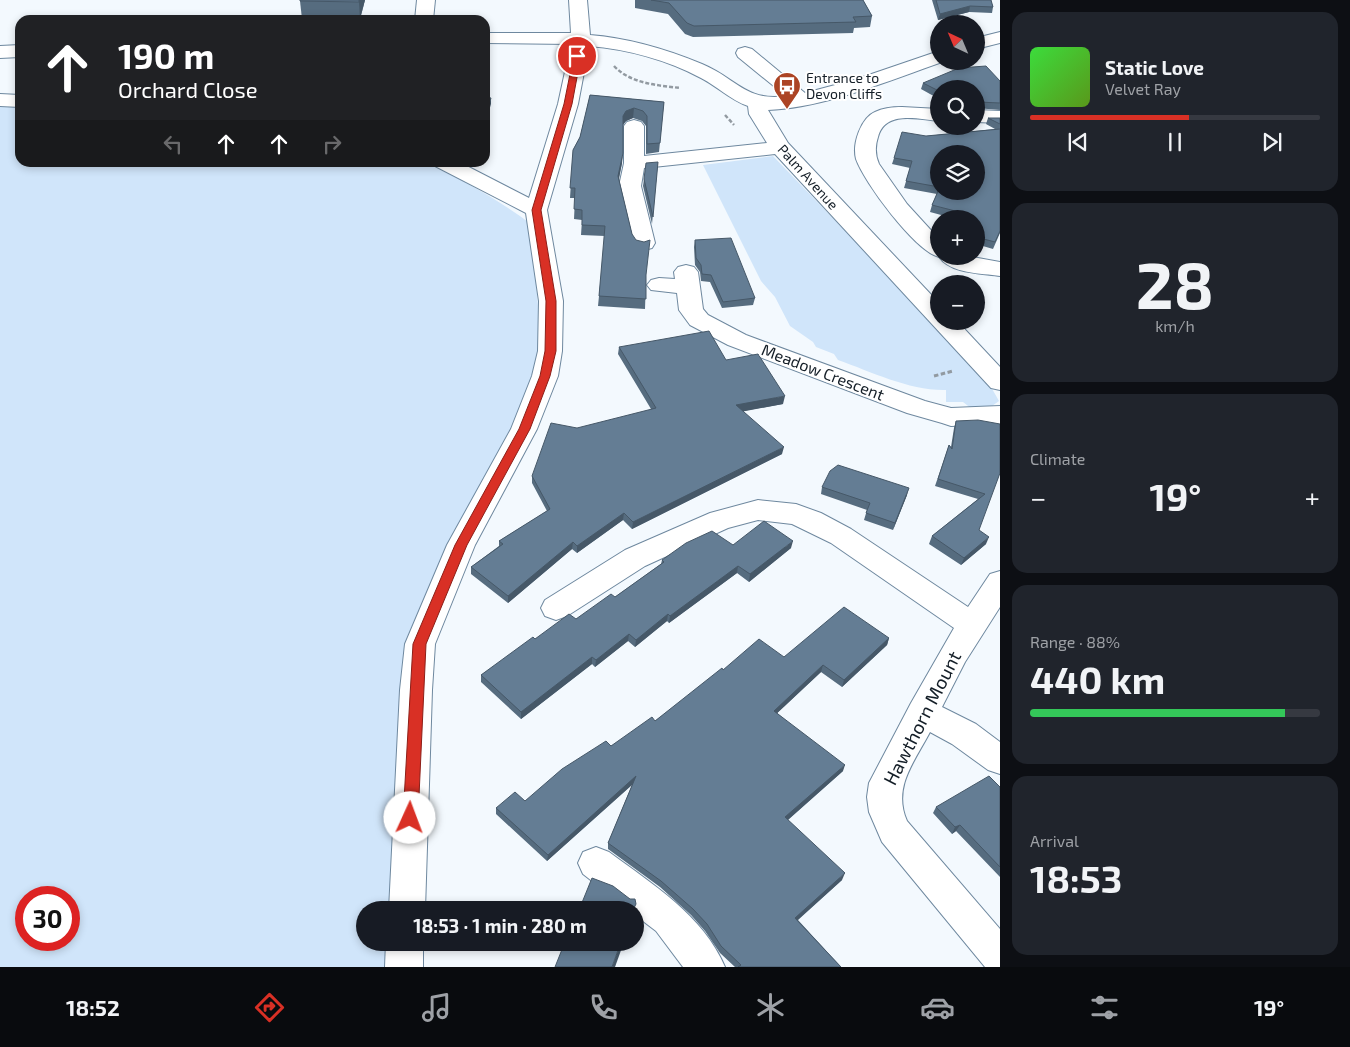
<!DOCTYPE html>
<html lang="en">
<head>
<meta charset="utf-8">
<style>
	:root { --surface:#171b24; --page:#20242c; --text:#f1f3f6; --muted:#9ea1a6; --line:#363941; --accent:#d93025 }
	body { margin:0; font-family:"Exo 2",sans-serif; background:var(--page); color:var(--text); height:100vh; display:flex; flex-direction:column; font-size:19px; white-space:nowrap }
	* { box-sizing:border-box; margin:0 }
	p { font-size:16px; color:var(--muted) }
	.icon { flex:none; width:28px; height:28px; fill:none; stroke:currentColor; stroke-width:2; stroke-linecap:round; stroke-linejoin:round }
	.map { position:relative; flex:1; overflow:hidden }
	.sheet { display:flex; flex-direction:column; gap:12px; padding:12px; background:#0d0f14; width:350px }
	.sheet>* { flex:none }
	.top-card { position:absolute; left:15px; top:15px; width:475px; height:152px; border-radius:15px; box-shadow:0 2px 8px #0003; background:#202124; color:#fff; overflow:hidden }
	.needle { width:32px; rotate:316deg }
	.tools { position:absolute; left:930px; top:15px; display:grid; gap:10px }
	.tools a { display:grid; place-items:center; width:55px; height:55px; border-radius:50%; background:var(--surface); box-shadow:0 2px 8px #0003; font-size:25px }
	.speed { position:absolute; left:15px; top:886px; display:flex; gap:10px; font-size:25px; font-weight:700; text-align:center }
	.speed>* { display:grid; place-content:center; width:65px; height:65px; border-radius:50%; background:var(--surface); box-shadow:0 2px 8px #0003; line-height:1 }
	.speed .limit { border:8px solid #d22; background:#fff; color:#111 }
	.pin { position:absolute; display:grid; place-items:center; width:42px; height:42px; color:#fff; margin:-21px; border:2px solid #fff; border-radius:50%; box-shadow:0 1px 5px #0007 }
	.me { position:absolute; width:55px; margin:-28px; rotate:2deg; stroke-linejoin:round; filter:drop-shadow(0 0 4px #0008) }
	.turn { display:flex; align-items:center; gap:18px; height:105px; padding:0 20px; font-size:22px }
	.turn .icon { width:65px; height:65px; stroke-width:2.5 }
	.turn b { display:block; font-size:35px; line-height:42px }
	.lanes { display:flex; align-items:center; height:48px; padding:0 20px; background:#0003; justify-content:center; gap:25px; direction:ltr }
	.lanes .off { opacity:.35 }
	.big { font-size:38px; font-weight:700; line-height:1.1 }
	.sheet .tile { flex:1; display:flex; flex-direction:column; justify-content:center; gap:8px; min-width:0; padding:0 18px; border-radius:15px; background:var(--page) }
	.sheet .dial { align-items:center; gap:0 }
	.dial b { font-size:65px; line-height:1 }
	.song { display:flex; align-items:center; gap:15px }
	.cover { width:60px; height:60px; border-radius:8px; background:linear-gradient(135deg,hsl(120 70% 55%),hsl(90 70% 35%)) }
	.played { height:5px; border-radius:2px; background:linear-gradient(90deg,var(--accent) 55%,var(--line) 55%) }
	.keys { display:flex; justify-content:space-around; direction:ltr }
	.heat { display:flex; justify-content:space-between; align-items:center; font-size:28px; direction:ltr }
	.charge { height:8px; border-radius:4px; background:linear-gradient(90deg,#34c759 88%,var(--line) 0) }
	.trip { position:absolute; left:356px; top:901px; width:288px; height:50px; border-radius:25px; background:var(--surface); box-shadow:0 2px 8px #0003; font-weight:700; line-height:50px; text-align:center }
	.tabs { display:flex; height:80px; justify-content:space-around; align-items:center; background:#090b0e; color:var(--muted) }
	.tabs .icon { width:35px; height:35px }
	.tabs .active { color:var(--accent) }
	.tabs b { font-size:22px; color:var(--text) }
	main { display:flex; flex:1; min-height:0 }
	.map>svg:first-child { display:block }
	.green { fill:#d0e5fa; fill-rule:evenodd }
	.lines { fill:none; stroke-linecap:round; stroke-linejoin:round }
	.minor-casing { stroke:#6e889f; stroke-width:2 }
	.path-far1 { stroke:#929aa1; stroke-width:2.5; stroke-dasharray:4 2; stroke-linecap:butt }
	.path { stroke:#929aa1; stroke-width:3; stroke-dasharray:4.5 2.5; stroke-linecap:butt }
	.minor { fill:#fff; fill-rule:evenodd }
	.wall { fill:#566c7f; fill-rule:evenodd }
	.shaded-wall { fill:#465868 }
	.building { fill:#647d94; stroke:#465868 }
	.route { fill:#d93025; stroke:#8d1f18 }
	.labels { text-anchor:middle; stroke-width:4; stroke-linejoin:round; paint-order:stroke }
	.far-poi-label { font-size:14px; fill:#141e27; stroke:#fff; text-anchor:start }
	.far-street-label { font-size:14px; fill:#141e27; stroke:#fff }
	.street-label { font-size:16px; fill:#141e27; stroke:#fff }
	.near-street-label { font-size:19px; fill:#141e27; stroke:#fff }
</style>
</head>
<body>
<main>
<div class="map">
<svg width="1000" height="967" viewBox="0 0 1000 967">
	<rect width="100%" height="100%" fill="#f3f9fe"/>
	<g class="green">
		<path d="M0 106 20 107V162L425 163C463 179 498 200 531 224L541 340 524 410 428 589 416 622 396 910H365V942L394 943 392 967H0ZM26 898H69V940H26Z"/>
		<path d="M773 156 853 239 991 387 999 401 992 406 972 409 963 402H946V390C910 391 872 372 838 360L834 354 816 347 813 342 790 326 775 297 761 281 703 165Z"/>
	</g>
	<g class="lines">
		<defs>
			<g id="minor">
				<polygon points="417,0 435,0 433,20 415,20"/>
				<path d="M569 0H587L590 35C628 38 666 49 702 64 736 78 746 102 786 96L738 57 736 53 738 49 745 47 752 49 805 93 854 80 939 51V61H945C890 80 825 108 768 110L788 143 939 303V321H957L1000 367V390L991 388 775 154 644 168 641 186 655 243 652 248 644 250 636 248 633 243 619 186 624 163V126L627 122 634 120 641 122 644 126V156L767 143 749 114 748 106C730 100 717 86 701 78 667 60 627 49 589 46L578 104 547 210 563 301 562 351 558 376 537 429 475 545 435 644 432 690 425 910H389L400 690 405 644 447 545 511 429 532 376 538 351 539 301 526 213 435 166 432 162H459L529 198 558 104 571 44 485 43V33H571Z"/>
				<polygon points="1000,32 1000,43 976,49 976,38"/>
				<polygon points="20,45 20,57 0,58 0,46"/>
				<polygon points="0,94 20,95 20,107 0,106"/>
				<path d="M902 107 939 109V121C918 119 885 110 878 137 875 146 875 155 879 164L907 204 939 239V256H967L1000 262V276C981 273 951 274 939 257 915 251 864 182 856 159 852 144 861 118 875 112 883 108 893 107 902 107Z"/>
				<polygon points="976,110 1000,111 1000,123 976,122"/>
				<polygon points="686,265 694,267 698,272 703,309 708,315 746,335 925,401 951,408 1000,406 1000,424 951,426 942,423 907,413 728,345 690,325 679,310 677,293 651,290 647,285 651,280 659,278 675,279 674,272 678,267"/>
				<path d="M758 500 796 504 821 513 851 529 968 607 990 574 1000 571V607L965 662 942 707 976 724 1000 742V774L988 770 952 744 930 732C915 761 892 787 907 821L1000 929V967H985L882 842 869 812 867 797 869 783 911 703 954 628 831 543 792 524 758 520 728 528 645 566 567 616 556 620 545 616 541 608 545 600 625 550 710 513Z"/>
				<path d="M596 847 609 852C652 884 703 915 725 967H683L656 931 635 915V910H629L583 874 578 863 583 852Z"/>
				<polygon points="386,942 423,942 423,967 385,967"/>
			</g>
		</defs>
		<use href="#minor" class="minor-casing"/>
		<g class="path-far1">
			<path d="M614 66C631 84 657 85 680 88"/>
			<polyline points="725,115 734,125"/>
		</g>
		<polyline class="path" points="934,376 953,371"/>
		<use href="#minor" class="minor"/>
	</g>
	<g class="wall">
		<polygon points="365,0 360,19 302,19 300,1"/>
		<polygon points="635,0 863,0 872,16 870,27 854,28 853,33 693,37 685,34 668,14 635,8"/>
		<polygon points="932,0 991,0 993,7 992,13 969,12 938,20"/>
		<polygon points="1000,81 1000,110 976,108 939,89 939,99 921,89 923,83"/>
		<polygon points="590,95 664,102 659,152 646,154 646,126 642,121 633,118 626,121 623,125 622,163 619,179 632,234 646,278 645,309 598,306 605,236 581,235 582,220 574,219 575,198 570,198 573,150 580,137"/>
		<path d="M988 118H1000V233L993 249 976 244V219H956L930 212 932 205 937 194 904 188 910 168 892 164 894 158 926 136 995 129 986 124ZM939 154 976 191H939Z"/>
		<polygon points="658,162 652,224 643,186 644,179"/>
		<polygon points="695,240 755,298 753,305 722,308 710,282 701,281 700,272 695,265 694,247"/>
		<polygon points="619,347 726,360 783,404 743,411 782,454 632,529 623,520 577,553 572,549 508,603 471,574 471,567 499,546 499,541 547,511 532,483 532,476 651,409 618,354"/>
		<polygon points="956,421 1000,424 979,530 986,544 961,565 929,544 932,536 978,499 935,486 949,445 951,447 954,428"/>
		<polygon points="822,487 907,495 893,530 864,520 867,510 821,494"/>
		<polygon points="733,545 791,548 749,582 737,573 669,623 667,621 635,647 628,641 595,667 592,664 521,719 481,682 481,675 535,639 576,619 615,597 661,564 662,560"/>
		<polygon points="889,638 887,645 842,687 821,672 777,713 843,771 788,820 842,880 798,920 841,967 735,967 720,953 705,931 691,915 660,887 608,849 608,843 632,785 547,861 496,814 496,808 525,801 611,746 655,721 723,670 784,657"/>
		<polygon points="1000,787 1000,877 956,831 952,834 933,813 936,807"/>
	</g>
	<g class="shaded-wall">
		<polygon points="359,0 365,0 360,19 359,2"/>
		<polygon points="970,6 969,12 938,20 940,14"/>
		<polygon points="491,98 491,104 485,125 485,118"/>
		<polygon points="634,108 633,118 626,121 622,126 623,116 626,111"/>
		<polygon points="623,153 622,163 617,186 618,176"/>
		<polygon points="785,396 783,404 735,413 736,405"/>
		<polygon points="784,447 782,454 632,529 633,522"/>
		<polygon points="909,488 907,495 893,530 895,523"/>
		<polygon points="624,513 623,520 577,553 577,546"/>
		<polygon points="989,537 986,544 961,565 964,558"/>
		<polygon points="793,541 791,548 749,582 750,574"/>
		<polygon points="573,542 572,549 508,603 508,596"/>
		<polygon points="738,566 737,573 669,623 670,616"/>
		<polygon points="668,614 667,621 635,647 636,640"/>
		<polygon points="629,634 628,641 595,667 596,660"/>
		<polygon points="889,638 887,645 842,687 844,680"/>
		<polygon points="592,657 592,664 521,719 521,712"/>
		<polygon points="823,665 821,672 772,718 774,711"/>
		<polygon points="845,765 843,771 783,824 785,817"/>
		<polygon points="636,776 635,782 547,861 548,855"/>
		<polygon points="960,825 956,831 952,834 955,827"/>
		<polygon points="845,873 842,880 793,924 795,918"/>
		<polygon points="621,942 624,942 615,967 612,967"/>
	</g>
	<g class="building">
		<polygon points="300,0 359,0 359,2 300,1"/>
		<polygon points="651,0 863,0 872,16 853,17 856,22 694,26 687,23 669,3"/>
		<polygon points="936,0 991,0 993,7 970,6 940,14"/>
		<polygon points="986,66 1000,81 1000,103 978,102 976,103 976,89 939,89 939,91 923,83 959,68"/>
		<polygon points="590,95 664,102 660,143 647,144 647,116 643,111 634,108 626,111 623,116 623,153 618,176 632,234 636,240 644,242 650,240 646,275 646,299 599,296 605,226 582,225 582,210 574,209 575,188 570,188 573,150 580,137"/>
		<polygon points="485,97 491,98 485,118"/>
		<polygon points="988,118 1000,118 1000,124"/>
		<polygon points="1000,129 1000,231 995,242 976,237 976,219 956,219 959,212 932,205 939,189 939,191 976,191 976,154 939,154 939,187 906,181 912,161 894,158 902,132 926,136"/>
		<polygon points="658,162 653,217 644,179 646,163"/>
		<polygon points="731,238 755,298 723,302 711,275 702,274 701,265 696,258 695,240"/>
		<polygon points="709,331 726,360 758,354 785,396 736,405 784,447 633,522 624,513 577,546 573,542 508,596 471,567 503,544 499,541 550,509 532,476 551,423 577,428 656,408 619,347"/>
		<polygon points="978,420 1000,424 1000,473 979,530 989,537 964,558 932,536 985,494 938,479 949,445 952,449 956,421"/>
		<polygon points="838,465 909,488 895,523 866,513 870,503 822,487 830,471"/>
		<polygon points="764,521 793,541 750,574 738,566 670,616 668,614 636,640 629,634 596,660 592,657 521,712 481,675 533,637 535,639 569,614 576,619 611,594 615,597 664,562 662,560 686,543 712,531 733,545"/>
		<polygon points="844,607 889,638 844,680 823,665 774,711 845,765 785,817 845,873 795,918 841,967 738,967 741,965 721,946 707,924 693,909 661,881 608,843 636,776 548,855 496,808 515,792 525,801 562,769 606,741 611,746 652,717 655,721 722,668 723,670 759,639 784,657"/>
		<polygon points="989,776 1000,787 1000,867 960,825 955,827 936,807"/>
		<polygon points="592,878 613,886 630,899 635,899 636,904 633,910 579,910"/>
		<polygon points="565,942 621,942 612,967 555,967"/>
	</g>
	<polygon class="route" points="574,54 581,56 572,104 541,210 556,301 556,351 550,376 530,429 467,545 426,644 418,818 416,823 410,825 405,823 403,818 413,644 455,545 519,429 540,376 545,351 546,301 532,210 564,104"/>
	<defs>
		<symbol id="bus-pin" viewBox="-11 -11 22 30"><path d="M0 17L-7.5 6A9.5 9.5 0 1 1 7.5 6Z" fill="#ac4424" stroke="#fff"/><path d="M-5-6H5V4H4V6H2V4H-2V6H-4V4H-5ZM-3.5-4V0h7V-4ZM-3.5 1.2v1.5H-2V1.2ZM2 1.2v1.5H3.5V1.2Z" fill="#fff"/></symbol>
	</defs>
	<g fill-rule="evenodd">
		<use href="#bus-pin" x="771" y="70" width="32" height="43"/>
	</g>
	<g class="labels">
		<g class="far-poi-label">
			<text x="806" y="83">Entrance to<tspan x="806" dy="16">Devon Cliffs</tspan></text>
		</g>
		<g class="far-street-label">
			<text transform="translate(808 177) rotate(48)" y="5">Palm Avenue</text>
		</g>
		<g class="street-label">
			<text transform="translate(823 372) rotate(21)" y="6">Meadow Crescent</text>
		</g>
		<g class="near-street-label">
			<text transform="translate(922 718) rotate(-63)" y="7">Hawthorn Mount</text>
		</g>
	</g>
</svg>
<div class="tools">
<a><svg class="needle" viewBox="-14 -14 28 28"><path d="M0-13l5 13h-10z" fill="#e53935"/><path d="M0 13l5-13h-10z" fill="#9ea1a6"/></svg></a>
<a><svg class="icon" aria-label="search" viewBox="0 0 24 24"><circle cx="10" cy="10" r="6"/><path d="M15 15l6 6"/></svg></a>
<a><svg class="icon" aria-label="layers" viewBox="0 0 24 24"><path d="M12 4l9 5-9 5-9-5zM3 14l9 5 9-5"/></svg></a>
<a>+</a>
<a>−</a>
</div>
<div class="speed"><div class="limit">30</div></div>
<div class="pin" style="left:577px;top:56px;background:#d93025"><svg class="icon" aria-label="arrive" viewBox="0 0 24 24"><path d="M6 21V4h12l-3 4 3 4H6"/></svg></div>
<svg class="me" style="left:410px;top:818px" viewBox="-20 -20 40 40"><circle r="19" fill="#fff"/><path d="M0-13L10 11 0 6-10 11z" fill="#d93025"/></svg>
<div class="trip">18:53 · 1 min · 280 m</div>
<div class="top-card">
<div class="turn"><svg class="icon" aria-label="ahead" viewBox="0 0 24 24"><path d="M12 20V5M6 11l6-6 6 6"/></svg><div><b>190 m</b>Orchard Close</div></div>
<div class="lanes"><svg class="icon off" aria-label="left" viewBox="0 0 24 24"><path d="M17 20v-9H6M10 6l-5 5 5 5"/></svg><svg class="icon" aria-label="ahead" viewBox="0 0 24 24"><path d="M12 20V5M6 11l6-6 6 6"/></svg><svg class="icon" aria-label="ahead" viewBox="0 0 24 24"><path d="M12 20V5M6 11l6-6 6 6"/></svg><svg class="icon off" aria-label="right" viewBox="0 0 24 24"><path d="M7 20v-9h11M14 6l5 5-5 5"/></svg></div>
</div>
</div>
<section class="sheet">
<div class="tile">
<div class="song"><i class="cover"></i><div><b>Static Love</b><p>Velvet Ray</p></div></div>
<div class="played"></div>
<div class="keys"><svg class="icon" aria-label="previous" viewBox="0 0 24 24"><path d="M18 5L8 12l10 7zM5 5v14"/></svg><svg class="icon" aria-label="pause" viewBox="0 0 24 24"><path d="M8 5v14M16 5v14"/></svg><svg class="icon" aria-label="next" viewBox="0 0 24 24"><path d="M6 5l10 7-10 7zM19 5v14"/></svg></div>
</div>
<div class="tile dial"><b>28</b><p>km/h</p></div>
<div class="tile"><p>Climate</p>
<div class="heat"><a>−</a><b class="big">19°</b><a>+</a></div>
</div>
<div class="tile"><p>Range · 88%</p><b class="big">440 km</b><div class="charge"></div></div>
<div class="tile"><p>Arrival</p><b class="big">18:53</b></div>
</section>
</main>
<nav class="tabs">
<b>18:52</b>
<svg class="icon active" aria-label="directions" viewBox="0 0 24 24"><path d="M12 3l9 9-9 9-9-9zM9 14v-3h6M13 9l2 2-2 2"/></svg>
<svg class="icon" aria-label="music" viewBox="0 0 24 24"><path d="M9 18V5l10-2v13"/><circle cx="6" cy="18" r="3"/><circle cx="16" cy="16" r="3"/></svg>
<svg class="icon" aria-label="phone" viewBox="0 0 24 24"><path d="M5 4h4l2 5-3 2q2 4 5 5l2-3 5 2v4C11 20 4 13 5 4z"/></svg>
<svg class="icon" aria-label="climate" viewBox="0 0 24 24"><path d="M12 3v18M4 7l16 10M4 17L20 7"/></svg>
<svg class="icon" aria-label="car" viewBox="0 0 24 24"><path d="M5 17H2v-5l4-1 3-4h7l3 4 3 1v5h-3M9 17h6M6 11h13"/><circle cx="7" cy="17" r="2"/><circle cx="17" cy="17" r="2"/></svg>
<svg class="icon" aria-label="filters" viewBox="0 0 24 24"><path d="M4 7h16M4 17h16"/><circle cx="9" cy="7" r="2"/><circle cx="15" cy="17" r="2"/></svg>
<b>19°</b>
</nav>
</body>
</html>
